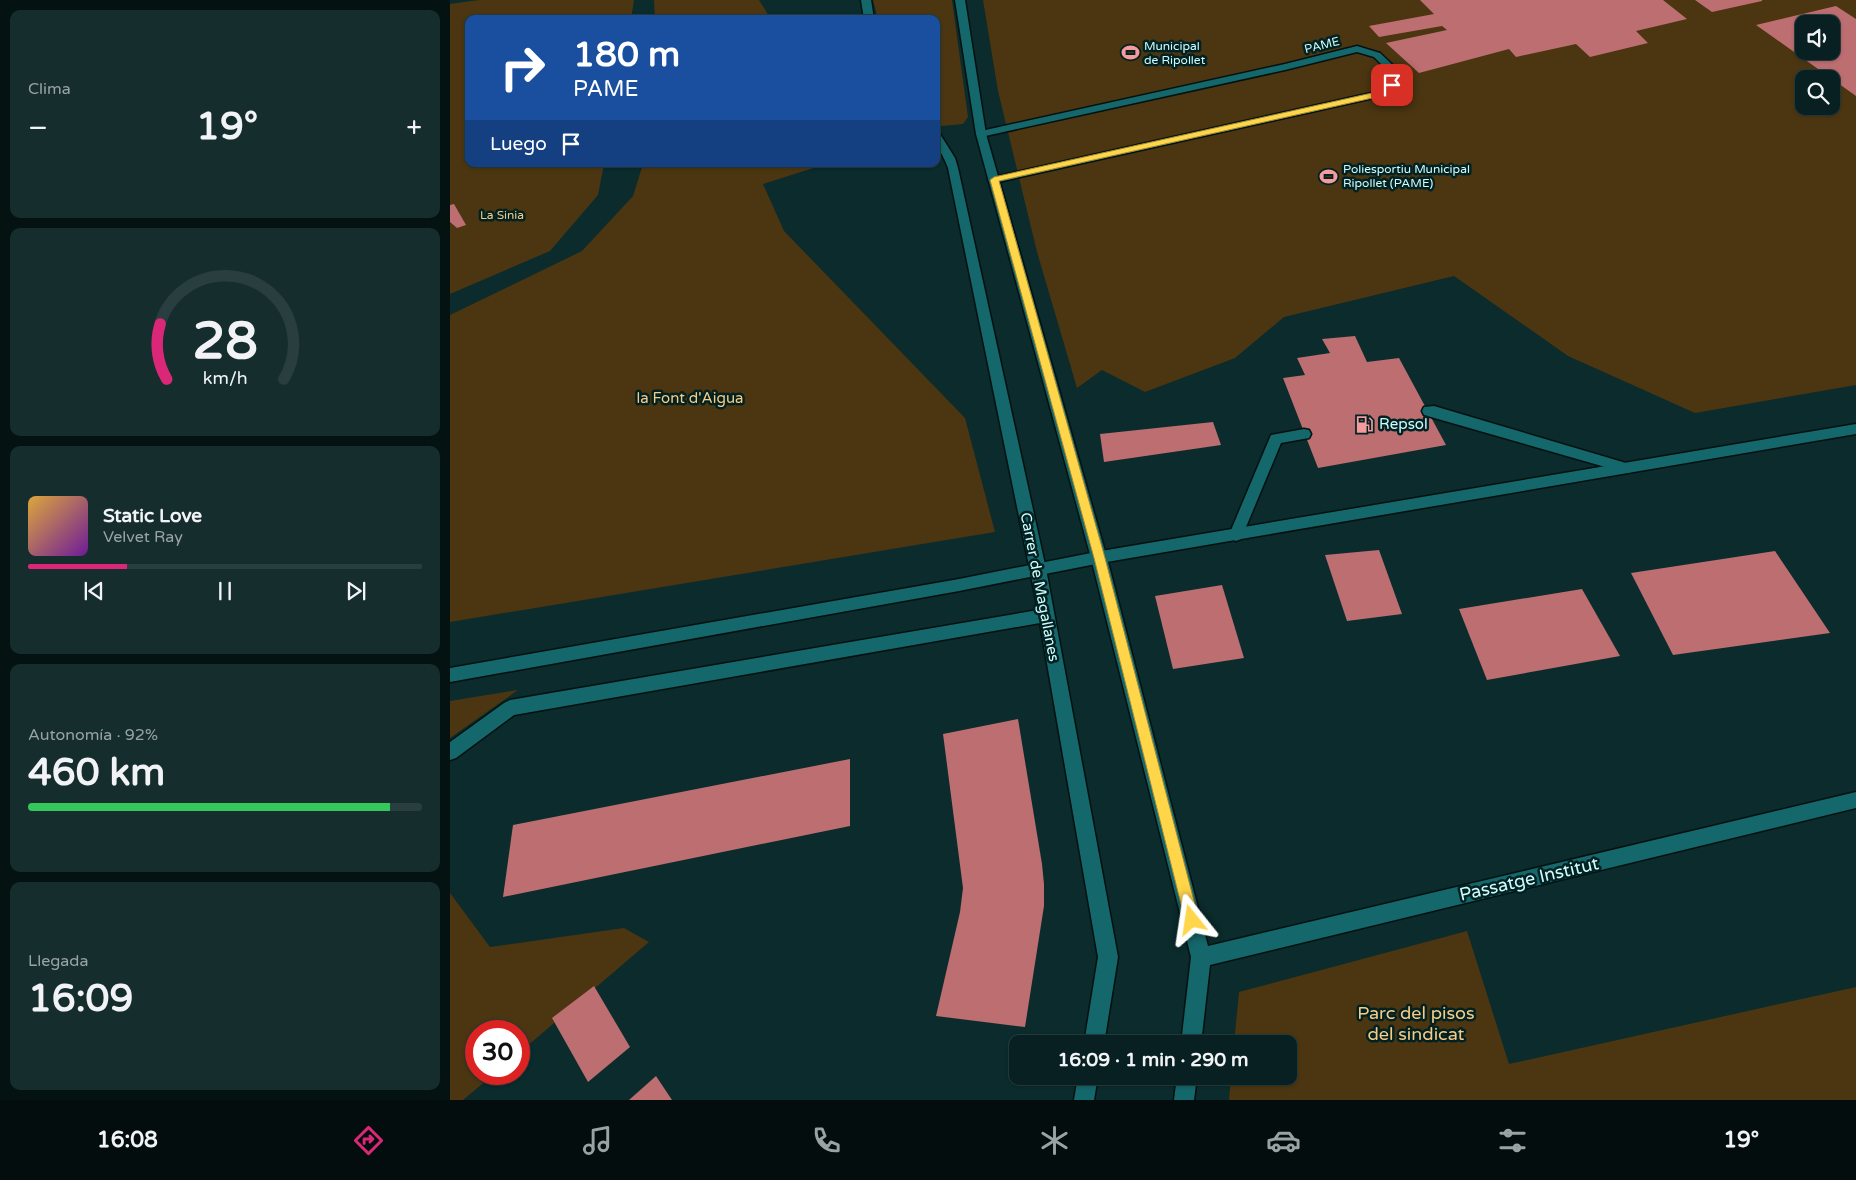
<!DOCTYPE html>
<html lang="es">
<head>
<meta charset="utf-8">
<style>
	:root { --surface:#082021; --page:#162d2e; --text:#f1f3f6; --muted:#98a3a5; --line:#293e3f; --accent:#db2777 }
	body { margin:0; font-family:"Varela Round",sans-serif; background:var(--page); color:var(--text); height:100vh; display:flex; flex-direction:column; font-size:19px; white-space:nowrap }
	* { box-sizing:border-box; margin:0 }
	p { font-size:16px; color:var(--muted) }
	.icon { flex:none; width:28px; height:28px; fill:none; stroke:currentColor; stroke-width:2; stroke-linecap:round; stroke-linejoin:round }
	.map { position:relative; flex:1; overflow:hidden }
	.sheet { display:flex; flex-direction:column; gap:10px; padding:10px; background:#041212; width:450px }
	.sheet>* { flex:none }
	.top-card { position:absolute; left:15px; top:15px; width:475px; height:152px; border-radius:10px; box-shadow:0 1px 4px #0004,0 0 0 1px var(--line); background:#1a4fa0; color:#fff; overflow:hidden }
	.tools { position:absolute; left:1345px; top:15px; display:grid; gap:10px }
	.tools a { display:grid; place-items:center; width:45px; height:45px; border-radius:10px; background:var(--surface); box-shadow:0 1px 4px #0004,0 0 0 1px var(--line); font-size:25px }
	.speed { position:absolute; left:15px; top:1020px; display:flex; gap:10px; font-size:25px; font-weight:700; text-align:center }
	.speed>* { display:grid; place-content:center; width:65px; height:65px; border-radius:50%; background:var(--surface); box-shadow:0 1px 4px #0004,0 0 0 1px var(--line); line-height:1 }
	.speed .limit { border:8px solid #d22; background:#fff; color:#111 }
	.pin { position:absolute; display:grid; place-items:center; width:42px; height:42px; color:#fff; margin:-21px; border-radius:10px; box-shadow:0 2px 8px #0006 }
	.me { position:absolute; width:55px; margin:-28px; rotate:345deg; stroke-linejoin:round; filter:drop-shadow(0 0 4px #0008) }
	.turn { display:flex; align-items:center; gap:18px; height:105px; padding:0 25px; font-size:22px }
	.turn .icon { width:65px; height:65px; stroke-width:2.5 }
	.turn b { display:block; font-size:35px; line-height:42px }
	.then { display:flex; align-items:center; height:48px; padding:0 25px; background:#0003; gap:10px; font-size:19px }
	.big { font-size:38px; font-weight:700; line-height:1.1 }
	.sheet .tile { flex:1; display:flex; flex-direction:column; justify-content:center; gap:8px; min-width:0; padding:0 18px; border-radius:10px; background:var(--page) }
	.sheet .dial { align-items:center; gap:0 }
	.dial svg { height:130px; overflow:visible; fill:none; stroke:var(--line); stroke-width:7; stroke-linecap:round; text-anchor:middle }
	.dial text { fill:var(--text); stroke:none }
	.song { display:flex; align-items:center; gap:15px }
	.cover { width:60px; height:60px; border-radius:8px; background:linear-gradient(135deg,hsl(40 70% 55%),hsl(280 70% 35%)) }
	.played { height:5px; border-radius:2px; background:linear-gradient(90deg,var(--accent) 25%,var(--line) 25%) }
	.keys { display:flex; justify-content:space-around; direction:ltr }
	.heat { display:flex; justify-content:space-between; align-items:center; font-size:28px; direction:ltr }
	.charge { height:8px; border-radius:4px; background:linear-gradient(90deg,#34c759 92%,var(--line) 0) }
	.trip { position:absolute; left:559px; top:1035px; width:288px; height:50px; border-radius:10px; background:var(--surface); box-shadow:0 1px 4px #0004,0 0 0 1px var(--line); font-weight:700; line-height:50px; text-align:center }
	.dock { display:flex; height:80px; justify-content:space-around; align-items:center; background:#030d0d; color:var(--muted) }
	.dock .icon { width:35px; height:35px }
	.dock .current { color:var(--accent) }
	.dock b { font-size:22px; color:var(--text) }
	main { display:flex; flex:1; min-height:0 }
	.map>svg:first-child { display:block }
	.green { fill:#4b3611; fill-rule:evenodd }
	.building { fill:#bc6e71; fill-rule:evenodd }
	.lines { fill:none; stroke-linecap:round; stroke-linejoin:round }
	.service-casing { stroke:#051111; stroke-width:3 }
	.minor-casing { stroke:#051111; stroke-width:3 }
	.secondary-casing { stroke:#051111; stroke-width:3 }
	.service { fill:#14676a; fill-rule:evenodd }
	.minor { fill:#14676a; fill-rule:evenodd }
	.secondary { fill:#14676a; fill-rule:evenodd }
	.route { fill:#ffd54a; stroke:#a68a30 }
	.labels { text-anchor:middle; stroke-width:5; stroke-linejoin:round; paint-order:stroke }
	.far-street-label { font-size:12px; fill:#cffcfd; stroke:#012122 }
	.far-poi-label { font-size:12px; fill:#cffcfd; stroke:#012122; text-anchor:start }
	.far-park-label { font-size:12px; fill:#f8cb84; stroke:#012122 }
	.park-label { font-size:15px; fill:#f8cb84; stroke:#012122 }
	.poi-label { font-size:15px; fill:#cffcfd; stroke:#012122; text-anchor:start }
	.street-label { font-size:15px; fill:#cffcfd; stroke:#012122 }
	.near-street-label { font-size:18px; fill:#cffcfd; stroke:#012122 }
	.near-park-label { font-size:18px; fill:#f8cb84; stroke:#012122 }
</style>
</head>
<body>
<main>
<section class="sheet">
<div class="tile"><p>Clima</p>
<div class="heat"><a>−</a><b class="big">19°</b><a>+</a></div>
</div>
<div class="tile dial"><svg viewBox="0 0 100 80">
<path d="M14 69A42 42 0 1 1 86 69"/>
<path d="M14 69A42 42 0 0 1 10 35" stroke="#db2777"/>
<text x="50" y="56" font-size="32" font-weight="700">28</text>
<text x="50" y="72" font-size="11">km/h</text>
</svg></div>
<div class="tile">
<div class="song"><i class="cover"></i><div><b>Static Love</b><p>Velvet Ray</p></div></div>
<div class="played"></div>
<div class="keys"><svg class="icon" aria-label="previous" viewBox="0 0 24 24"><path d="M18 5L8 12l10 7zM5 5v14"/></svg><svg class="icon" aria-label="pause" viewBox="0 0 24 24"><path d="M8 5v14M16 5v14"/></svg><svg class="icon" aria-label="next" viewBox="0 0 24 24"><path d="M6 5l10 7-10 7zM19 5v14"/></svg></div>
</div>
<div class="tile"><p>Autonomía · 92%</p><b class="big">460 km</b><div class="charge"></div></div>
<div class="tile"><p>Llegada</p><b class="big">16:09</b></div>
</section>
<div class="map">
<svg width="1406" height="1100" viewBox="0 0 1406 1100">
	<rect width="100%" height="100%" fill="#0b2b2c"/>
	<g class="green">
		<polygon points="29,0 184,0 181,19 19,19 19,164 154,164 148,195 100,251 0,294 0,4"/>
		<polygon points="204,0 309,0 321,19 205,19"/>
		<polygon points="423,0 502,0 518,117 513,124 492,126 486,122 486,19 428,19"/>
		<path d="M533 0H1406V385L1245 413 1118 356 1004 276 834 317 785 358 695 392 652 370 627 388 587 252 548 91ZM1354 24H1381V51H1354ZM1354 79H1381V106H1354Z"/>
		<polygon points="193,164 376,164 313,184 334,231 515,418 545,532 0,622 0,315 132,251 183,196"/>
		<polygon points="68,690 0,738 0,701"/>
		<polygon points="0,893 40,947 174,928 199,942 69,1053 69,1031 26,1031 26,1074 44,1074 13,1100 0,1100"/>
		<polygon points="1017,931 1059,1064 1406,987 1406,1100 779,1100 781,1076 838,1076 838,1044 784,1044 789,992"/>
	</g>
	<g class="building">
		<polygon points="970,0 1213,0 1237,19 1186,31 1198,43 1140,57 1126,44 1066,57 1059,49 969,73 936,43 997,30 992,26 929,37 919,26 984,14"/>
		<polygon points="1245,0 1312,0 1312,1 1262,12"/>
		<path d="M1386 6 1406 19V96L1306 25ZM1354 24H1381V51H1354Z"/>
		<polygon points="4,204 16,225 7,228 0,222 0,205"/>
		<polygon points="905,336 917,362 949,358 996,445 868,468 833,378 855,375 847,358 880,353 872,339"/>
		<polygon points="763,422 771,445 654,462 650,434"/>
		<polygon points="929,550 952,614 897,621 875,555"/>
		<polygon points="1325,551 1380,633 1223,655 1181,573"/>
		<polygon points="772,585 794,658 723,669 705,596"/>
		<polygon points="1132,589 1170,656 1037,680 1009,609"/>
		<polygon points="568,719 592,864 594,884 594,906 575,1027 486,1016 510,912 513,888 493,734"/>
		<polygon points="400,759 400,826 53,897 63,825"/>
		<polygon points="144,986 180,1047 138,1082 102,1018"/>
		<polygon points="206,1076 222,1100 179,1100"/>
	</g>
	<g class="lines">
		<defs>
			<g id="service">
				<polygon points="907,46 930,53 950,72 947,85 937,95 544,183 538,180 544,177 930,91 937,84 940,73 924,57 907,52 835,70 531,137 526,134 531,131 835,64"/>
				<polygon points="984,406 1176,463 1181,464 1183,468 1181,472 1176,473 974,415 972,411 974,407"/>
				<polygon points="854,429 859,430 861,434 859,438 831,443 791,539 786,541 781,539 779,535 821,435"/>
			</g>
			<g id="minor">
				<polygon points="411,0 421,0 424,19 414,19"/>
				<polygon points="505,0 515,0 536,134 657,558 758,946 1406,792 1406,808 760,965 751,1044 731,1044 741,957 641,558 526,134"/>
				<path d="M486 133 490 134 505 158 508 168 596 569 668 957 654 1044H634L648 957 590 623 64 715 6 758 0 760V742L54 703 60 700 588 610 498 168C493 153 486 149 486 133Z"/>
				<polygon points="628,1076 648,1076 644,1100 624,1100"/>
				<polygon points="727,1076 747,1076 744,1100 724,1100"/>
			</g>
			<polygon id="secondary" points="1406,424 1406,434 651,563 509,591 0,682 0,668 509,579 651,551"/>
		</defs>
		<use href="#service" class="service-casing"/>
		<use href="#minor" class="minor-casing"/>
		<use href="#secondary" class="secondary-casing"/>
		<use href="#service" class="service"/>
		<use href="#minor" class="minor"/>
		<use href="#secondary" class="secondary"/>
	</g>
	<polygon class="route" points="939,84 946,85 936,95 549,181 655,558 749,920 747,925 742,927 737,925 735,920 644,558 540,180 544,177 931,91"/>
	<defs>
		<symbol id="stadium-bare" viewBox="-9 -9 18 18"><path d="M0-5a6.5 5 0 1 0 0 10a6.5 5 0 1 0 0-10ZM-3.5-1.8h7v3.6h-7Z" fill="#f59b9d" stroke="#012122" stroke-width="2.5" paint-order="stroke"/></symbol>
		<symbol id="fuel-bare" viewBox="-9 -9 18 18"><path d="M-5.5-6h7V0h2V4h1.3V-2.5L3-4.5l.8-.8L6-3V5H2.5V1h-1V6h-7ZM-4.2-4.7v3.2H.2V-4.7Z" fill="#f59b9d" stroke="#012122" stroke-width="2.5" paint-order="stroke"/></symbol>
	</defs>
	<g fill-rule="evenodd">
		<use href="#stadium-bare" x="668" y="40" width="25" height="25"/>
		<use href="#stadium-bare" x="866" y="164" width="25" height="25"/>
		<use href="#fuel-bare" x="902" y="412" width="25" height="25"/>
	</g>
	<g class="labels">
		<g class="far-street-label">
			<text transform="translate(872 45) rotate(-14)" y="4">PAME</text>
		</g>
		<g class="far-poi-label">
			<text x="694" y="50">Municipal<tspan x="694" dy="14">de Ripollet</tspan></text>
			<text x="893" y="173">Poliesportiu Municipal<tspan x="893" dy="14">Ripollet (PAME)</tspan></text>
		</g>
		<g class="far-park-label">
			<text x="52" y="219">La Sinia</text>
		</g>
		<g class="park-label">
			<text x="240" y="403">la Font d'Aigua</text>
		</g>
		<g class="poi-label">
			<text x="929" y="429">Repsol</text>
		</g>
		<g class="street-label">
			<text transform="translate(590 587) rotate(79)" y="5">Carrer de Magallanes</text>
		</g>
		<g class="near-street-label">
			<text transform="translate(1079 879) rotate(-13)" y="6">Passatge Institut</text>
		</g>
		<g class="near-park-label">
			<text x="966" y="1019">Parc del pisos<tspan x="966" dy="21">del sindicat</tspan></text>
		</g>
	</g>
</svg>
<div class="tools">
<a><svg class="icon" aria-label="sound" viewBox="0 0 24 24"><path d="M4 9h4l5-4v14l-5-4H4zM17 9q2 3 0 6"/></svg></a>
<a><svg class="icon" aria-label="search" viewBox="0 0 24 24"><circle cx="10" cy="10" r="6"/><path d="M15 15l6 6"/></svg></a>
</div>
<div class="speed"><div class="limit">30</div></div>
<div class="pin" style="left:942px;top:85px;background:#d93025"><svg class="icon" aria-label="arrive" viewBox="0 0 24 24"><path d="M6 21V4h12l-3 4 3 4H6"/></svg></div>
<svg class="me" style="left:742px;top:920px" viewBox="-20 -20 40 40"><path d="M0-17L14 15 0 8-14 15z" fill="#ffd54a" stroke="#fff" stroke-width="4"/></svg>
<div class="trip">16:09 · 1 min · 290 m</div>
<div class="top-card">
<div class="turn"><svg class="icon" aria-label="right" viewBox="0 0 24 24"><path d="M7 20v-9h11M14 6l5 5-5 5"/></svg><div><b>180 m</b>PAME</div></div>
<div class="then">Luego<svg class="icon" aria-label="arrive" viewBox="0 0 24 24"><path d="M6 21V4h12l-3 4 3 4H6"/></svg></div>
</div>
</div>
</main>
<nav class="dock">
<b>16:08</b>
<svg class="icon current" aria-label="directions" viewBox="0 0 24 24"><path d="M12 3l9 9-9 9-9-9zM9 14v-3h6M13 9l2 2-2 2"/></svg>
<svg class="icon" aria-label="music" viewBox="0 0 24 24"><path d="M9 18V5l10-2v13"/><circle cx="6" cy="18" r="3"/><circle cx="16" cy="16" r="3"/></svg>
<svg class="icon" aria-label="phone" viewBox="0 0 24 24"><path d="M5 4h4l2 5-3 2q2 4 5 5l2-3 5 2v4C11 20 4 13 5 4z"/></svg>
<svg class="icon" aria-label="climate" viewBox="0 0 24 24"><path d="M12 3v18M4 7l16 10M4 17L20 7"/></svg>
<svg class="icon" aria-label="car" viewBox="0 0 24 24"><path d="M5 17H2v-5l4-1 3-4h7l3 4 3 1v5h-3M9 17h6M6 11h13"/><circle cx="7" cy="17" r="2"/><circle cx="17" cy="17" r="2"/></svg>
<svg class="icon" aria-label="filters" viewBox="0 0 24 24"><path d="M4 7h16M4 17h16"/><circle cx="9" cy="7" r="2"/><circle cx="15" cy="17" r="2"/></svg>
<b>19°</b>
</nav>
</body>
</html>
